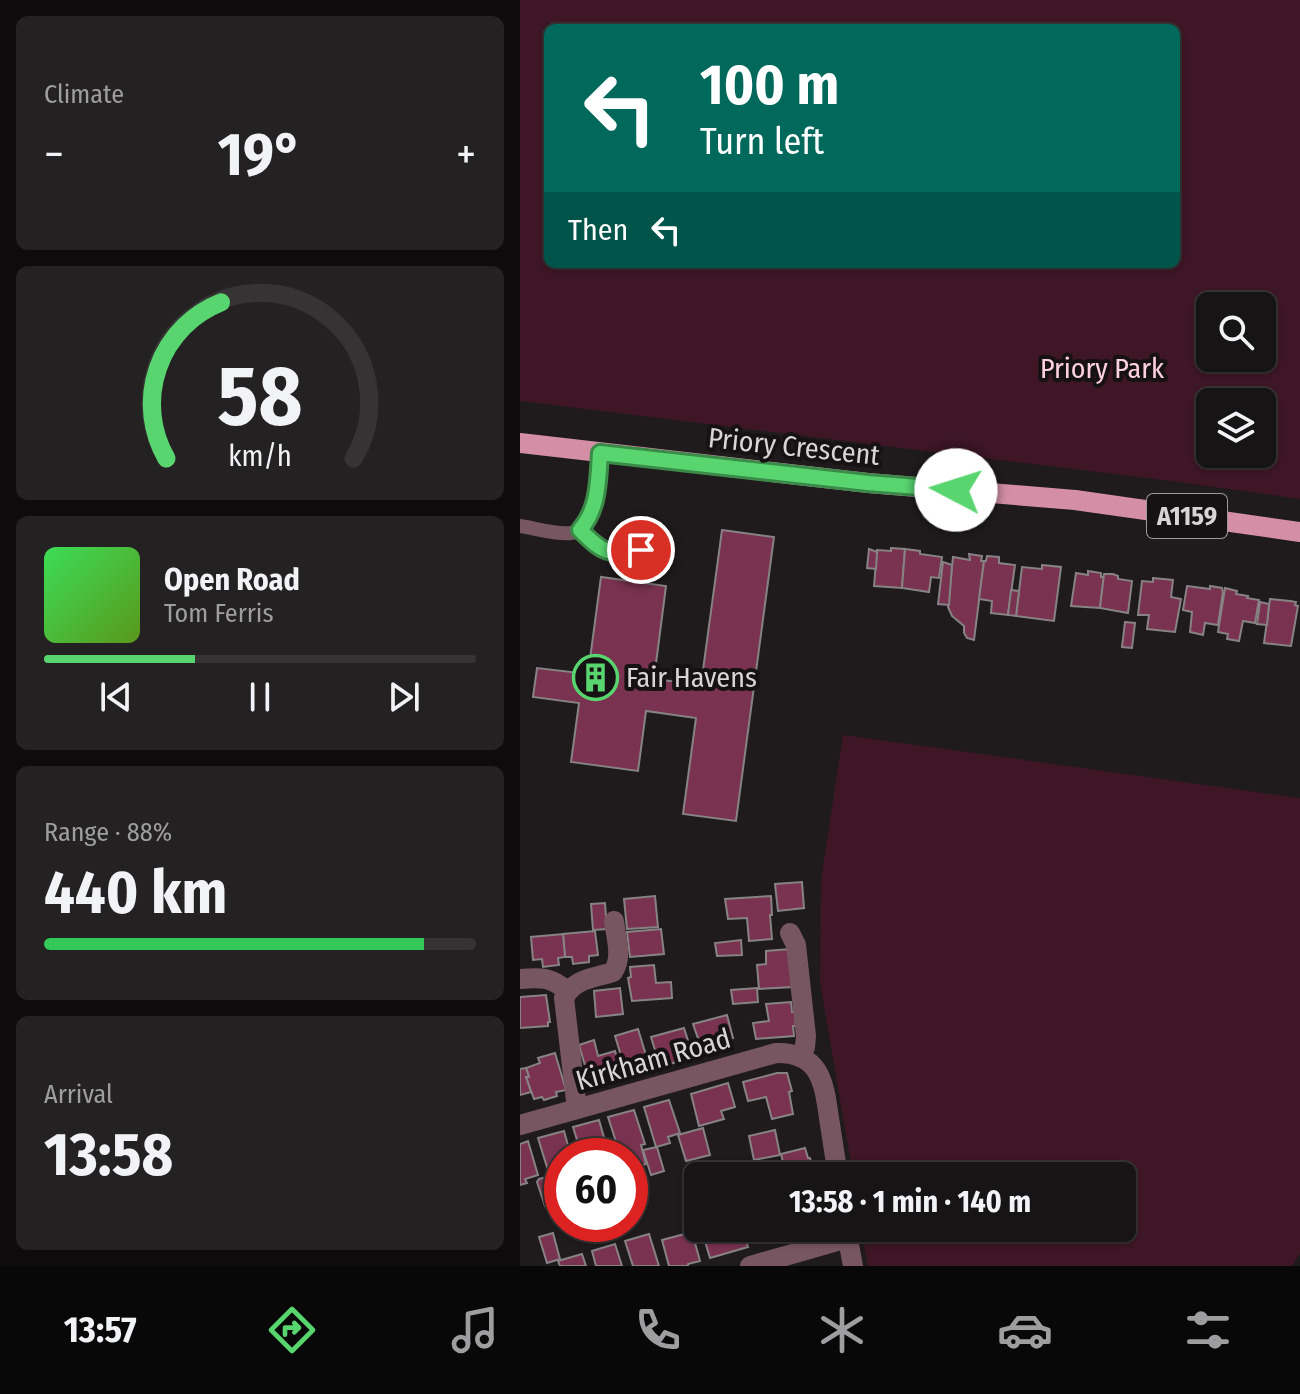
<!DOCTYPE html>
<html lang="en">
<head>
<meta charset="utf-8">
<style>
	:root { --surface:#171415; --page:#242122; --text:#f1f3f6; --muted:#9e9ea0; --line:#363334; --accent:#59d56f }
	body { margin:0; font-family:"Fira Sans Condensed",sans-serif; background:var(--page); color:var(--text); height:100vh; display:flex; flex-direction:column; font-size:30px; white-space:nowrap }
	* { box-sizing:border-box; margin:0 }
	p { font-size:26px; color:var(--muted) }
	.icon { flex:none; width:44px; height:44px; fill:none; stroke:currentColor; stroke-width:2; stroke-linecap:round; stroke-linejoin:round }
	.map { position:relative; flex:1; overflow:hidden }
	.drawer { display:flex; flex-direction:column; gap:16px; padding:16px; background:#0d0b0c; width:520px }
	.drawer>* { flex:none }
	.hud { position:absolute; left:24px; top:24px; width:636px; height:244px; border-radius:12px; box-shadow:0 2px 6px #0004,0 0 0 2px var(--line); background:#00695c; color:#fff; overflow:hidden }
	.buttons { position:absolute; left:676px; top:292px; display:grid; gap:16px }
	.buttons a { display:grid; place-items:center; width:80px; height:80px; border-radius:12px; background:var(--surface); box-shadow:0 2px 6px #0004,0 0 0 2px var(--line); font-size:40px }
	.speed { position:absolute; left:24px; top:1138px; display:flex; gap:16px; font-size:40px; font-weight:700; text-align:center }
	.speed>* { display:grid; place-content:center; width:104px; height:104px; border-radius:50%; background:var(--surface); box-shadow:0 2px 6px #0004,0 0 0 2px var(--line); line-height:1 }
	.speed .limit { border:12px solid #d22; background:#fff; color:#111 }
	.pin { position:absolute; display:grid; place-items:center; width:68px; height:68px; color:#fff; margin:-34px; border:4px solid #fff; border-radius:50%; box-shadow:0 2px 8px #0007 }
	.me { position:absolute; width:88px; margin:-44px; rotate:275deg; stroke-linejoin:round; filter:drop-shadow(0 0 6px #0008) }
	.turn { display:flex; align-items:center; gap:28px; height:168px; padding:0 24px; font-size:36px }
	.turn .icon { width:104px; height:104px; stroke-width:2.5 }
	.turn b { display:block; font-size:56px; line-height:68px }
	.then { display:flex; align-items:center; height:76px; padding:0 24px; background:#0003; gap:16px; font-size:30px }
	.big { font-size:60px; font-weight:700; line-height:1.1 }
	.drawer .widget { flex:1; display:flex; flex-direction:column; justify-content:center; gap:12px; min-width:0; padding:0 28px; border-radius:12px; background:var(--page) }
	.drawer .dial { align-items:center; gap:0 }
	.dial svg { height:208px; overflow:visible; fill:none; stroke:var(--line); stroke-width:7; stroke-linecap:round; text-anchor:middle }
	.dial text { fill:var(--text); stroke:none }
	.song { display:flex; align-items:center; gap:24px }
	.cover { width:96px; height:96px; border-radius:12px; background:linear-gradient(135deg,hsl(130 70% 55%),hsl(90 70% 35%)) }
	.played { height:8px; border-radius:4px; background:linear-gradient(90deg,var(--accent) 35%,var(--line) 35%) }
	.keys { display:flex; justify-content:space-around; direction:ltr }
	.heat { display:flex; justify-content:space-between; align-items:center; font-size:44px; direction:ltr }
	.charge { height:12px; border-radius:6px; background:linear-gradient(90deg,#34c759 88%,var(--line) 0) }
	.trip { position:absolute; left:164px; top:1162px; width:452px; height:80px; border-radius:12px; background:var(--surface); box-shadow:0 2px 6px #0004,0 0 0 2px var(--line); font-weight:700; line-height:80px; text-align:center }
	.dock { display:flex; height:128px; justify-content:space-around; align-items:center; background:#090808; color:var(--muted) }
	.dock .icon { width:56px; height:56px }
	.dock .current { color:var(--accent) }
	.dock b { font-size:36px; color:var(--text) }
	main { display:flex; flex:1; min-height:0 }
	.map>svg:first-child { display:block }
	.green { fill:#3e1626; fill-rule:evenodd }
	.building { fill:#79324f; stroke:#878284; stroke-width:2 }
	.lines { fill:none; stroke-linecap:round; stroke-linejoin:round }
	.service { stroke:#775661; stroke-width:14 }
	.minor { stroke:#775661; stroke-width:20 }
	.primary { stroke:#d48fa7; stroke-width:20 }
	.route-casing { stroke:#3a8a48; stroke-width:20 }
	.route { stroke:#59d56f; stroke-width:14 }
	.labels { text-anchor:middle; stroke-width:8; stroke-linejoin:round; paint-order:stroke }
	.shield { fill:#161213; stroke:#9e9a9c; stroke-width:2 }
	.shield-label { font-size:26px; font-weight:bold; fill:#d8d5d6 }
	.park-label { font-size:28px; fill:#fed1e0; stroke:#161213 }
	.street-label { font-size:28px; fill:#d8d5d6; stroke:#161213 }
	.poi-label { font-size:28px; fill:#d8d5d6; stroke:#161213; text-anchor:start }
</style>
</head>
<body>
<main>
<section class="drawer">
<div class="widget"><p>Climate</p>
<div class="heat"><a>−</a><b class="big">19°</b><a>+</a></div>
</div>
<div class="widget dial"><svg viewBox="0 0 100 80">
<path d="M14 69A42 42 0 1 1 86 69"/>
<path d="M14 69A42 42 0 0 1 35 9" stroke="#59d56f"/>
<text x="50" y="56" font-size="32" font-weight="700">58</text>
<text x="50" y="72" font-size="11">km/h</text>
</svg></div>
<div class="widget">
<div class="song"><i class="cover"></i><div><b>Open Road</b><p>Tom Ferris</p></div></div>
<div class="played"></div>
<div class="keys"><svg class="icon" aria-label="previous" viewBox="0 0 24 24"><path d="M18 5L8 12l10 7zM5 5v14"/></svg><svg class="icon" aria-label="pause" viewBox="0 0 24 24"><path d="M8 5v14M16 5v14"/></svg><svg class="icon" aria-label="next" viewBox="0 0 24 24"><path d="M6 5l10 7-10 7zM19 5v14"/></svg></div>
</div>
<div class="widget"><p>Range · 88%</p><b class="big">440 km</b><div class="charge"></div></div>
<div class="widget"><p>Arrival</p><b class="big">13:58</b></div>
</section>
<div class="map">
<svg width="780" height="1266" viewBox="0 0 780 1266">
	<rect width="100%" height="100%" fill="#1f1b1c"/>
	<g class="green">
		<path d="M0 0H780V499L651 481 0 401ZM28 28H656V264H28ZM690 306H742V358H690ZM742 402V454H690V402Z"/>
		<polygon points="323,735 780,798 780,1253 772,1266 348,1266 341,1228 602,1228 602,1176 333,1176 300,982 301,880"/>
	</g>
	<g class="building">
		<polygon points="202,530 254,537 216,821 163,814 176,718 126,711 118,771 51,762 59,703 13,697 17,668 68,674 81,577 146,586 134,679 181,685"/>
		<polygon points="371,548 385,549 382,588 354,586 357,550 371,551"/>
		<polygon points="349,549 357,552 356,569 347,568"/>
		<polygon points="385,549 400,551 400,554 422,557 419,578 411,577 409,592 382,588"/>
		<polygon points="449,554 462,556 461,561 464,561 454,640 447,638 444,633 444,626 432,616 428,607 433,557 450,560"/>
		<polygon points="467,556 479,557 479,563 495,565 488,615 471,613 472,601 459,599 464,561 466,561"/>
		<polygon points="423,562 432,565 429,605 418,604"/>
		<polygon points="522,565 541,567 534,621 496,616 502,567 522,569"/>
		<polygon points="568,571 581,573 581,577 584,577 580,608 551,606 556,573 568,575"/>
		<polygon points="584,574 593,574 598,576 598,579 612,581 608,613 580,608"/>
		<polygon points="633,578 653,580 651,597 661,599 655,632 627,629 629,615 618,615 622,581 633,582"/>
		<polygon points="667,586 690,589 690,586 702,588 703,592 698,625 685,623 683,635 670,632 672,612 663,610"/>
		<polygon points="705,588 717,591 716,594 728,596 727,598 739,600 735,623 723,621 719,641 707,639 708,634 698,632"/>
		<polygon points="491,590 499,591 496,616 488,615"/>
		<polygon points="750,599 770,601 776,602 775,605 778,606 771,646 744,643"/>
		<polygon points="740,602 749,604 747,625 737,624"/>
		<polygon points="605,622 615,623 612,648 602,647"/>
		<polygon points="282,882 284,908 258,911 255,884"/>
		<polygon points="135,896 138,927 107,929 104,899"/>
		<polygon points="251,896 252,915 250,915 252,939 229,941 227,918 208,919 205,899"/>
		<polygon points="85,903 87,929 73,930 71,904"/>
		<polygon points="141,929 144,954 110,957 107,932"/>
		<polygon points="75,931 78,955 69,956 69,962 53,964 52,957 45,957 43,934"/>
		<polygon points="43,934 45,957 38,958 39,965 23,967 22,959 13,960 11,937"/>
		<polygon points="221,940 222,955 197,956 195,943"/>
		<polygon points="270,949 273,987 239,989 237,965 246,964 246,951"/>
		<polygon points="134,965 136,983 151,982 152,998 112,1001 108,978 111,977 110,967"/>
		<polygon points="100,988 103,1014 76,1017 74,991"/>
		<polygon points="237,988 238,1002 213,1004 211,990"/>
		<polygon points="26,995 30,1022 28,1022 28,1026 0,1028 0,997"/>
		<polygon points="271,1002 272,1012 275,1012 276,1026 273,1026 274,1036 236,1039 233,1023 249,1021 246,1004"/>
		<polygon points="207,1015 213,1038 205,1040 207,1047 191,1052 189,1045 181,1047 173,1024"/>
		<polygon points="164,1028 171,1050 162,1053 165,1060 149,1064 146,1057 138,1060 131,1037"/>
		<polygon points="118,1029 129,1065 106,1072 95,1036"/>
		<polygon points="74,1040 78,1056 95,1051 102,1074 81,1083 80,1080 70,1083 59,1045"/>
		<polygon points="35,1053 46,1090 36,1092 37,1096 24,1100 22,1097 14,1099 6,1077 9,1077 6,1068 20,1063 18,1058"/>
		<polygon points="6,1068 9,1077 6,1077 11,1092 0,1095 0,1069"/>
		<polygon points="257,1073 267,1073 272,1091 269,1092 273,1114 252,1119 246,1097 228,1101 223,1082"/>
		<polygon points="208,1083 215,1107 201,1111 204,1119 179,1126 171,1094"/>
		<polygon points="149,1100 160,1133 148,1137 150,1143 136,1147 124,1107"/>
		<polygon points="114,1110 125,1144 121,1145 126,1164 110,1169 110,1156 100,1154 88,1117"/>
		<polygon points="79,1120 89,1155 62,1156 53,1127"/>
		<polygon points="183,1128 190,1155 166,1161 158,1135"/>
		<polygon points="255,1130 260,1155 234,1160 229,1136"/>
		<polygon points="44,1131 51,1156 42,1156 42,1173 30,1177 18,1138"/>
		<polygon points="8,1141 18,1175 5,1179 7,1183 0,1185 0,1144"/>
		<polygon points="137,1147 144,1171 131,1175 123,1150"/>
		<polygon points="285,1148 288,1158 290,1158 293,1171 290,1172 291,1176 251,1176 250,1173 265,1170 261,1154"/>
		<polygon points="32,1176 39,1202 25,1206 17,1182 19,1179"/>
		<polygon points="181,1228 222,1228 228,1247 190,1258"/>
		<polygon points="222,1228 247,1228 247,1230 225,1237"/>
		<polygon points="262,1228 297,1228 265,1237"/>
		<polygon points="172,1232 180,1261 168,1264 168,1266 149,1266 142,1240"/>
		<polygon points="33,1233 40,1259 27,1263 19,1237"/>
		<polygon points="129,1234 139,1266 113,1266 105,1241"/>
		<polygon points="95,1244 102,1266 76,1266 72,1251"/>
		<polygon points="62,1254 66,1266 40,1266 38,1261"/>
	</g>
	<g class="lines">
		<g class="service">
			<path d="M0 526C14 528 38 535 51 533 80 528 78 476 80 453"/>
			<path d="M60 530C92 560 98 555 138 547"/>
		</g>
		<g class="minor">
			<polyline points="270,933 276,945 286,1036 285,1047 280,1057"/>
			<path d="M0 979C20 977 32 977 47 991"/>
			<path d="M57 1109 44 998C54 978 75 978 93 972 103 958 96 937 94 921"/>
			<path d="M0 1125 256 1053C300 1052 304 1082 309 1118 312 1138 315 1157 318 1176"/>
			<polyline points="326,1228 333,1266"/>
			<polyline points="230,1266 328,1238"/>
		</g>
		<polyline class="primary" points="0,443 348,483 555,500 780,532"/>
	</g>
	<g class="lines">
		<defs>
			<path id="route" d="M121 550C89 556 83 553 60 530 79 508 78 481 80 453L348 483 436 490"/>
		</defs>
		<use href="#route" class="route-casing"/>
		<use href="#route" class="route"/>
	</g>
	<defs>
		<symbol id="building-ring" viewBox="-11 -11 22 22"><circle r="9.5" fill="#161213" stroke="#59d56f" stroke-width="1.5"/><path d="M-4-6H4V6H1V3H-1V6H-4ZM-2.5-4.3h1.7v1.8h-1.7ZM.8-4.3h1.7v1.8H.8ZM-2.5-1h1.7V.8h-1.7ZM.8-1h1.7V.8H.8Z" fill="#59d56f"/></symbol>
	</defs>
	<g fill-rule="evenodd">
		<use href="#building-ring" x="50" y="652" width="51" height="51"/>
	</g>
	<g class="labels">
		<rect class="shield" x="627" y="494" width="80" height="44" rx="6"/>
		<g class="shield-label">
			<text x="667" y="525">A1159</text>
		</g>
		<g class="park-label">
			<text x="582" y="378">Priory Park</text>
		</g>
		<g class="street-label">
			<text transform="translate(274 446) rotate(6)" y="10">Priory Crescent</text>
			<text transform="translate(133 1059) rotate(-16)" y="10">Kirkham Road</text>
		</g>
		<g class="poi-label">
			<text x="106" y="687">Fair Havens</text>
		</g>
	</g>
</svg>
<div class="buttons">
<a><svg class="icon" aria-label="search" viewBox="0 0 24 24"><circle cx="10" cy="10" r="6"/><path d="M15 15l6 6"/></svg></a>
<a><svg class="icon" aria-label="layers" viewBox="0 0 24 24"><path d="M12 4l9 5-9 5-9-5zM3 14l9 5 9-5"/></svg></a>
</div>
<div class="speed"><div class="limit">60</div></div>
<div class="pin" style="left:121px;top:550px;background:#d93025"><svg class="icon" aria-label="arrive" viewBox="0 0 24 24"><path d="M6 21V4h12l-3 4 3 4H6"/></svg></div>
<svg class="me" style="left:436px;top:490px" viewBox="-20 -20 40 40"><circle r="19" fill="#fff"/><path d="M0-13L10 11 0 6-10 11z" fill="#59d56f"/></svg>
<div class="trip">13:58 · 1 min · 140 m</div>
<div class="hud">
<div class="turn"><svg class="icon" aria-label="left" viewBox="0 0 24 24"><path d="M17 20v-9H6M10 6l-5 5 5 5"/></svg><div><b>100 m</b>Turn left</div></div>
<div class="then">Then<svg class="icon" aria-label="left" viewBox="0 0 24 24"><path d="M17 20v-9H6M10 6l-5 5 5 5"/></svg></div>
</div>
</div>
</main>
<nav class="dock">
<b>13:57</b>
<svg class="icon current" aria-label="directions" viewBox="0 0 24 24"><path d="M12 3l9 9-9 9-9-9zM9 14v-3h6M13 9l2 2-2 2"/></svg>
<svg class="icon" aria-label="music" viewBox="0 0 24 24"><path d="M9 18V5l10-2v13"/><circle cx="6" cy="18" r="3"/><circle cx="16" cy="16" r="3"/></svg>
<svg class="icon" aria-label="phone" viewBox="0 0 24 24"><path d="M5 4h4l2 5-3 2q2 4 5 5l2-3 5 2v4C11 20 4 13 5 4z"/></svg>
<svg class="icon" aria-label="climate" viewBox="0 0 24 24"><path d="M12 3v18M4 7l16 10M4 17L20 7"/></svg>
<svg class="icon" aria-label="car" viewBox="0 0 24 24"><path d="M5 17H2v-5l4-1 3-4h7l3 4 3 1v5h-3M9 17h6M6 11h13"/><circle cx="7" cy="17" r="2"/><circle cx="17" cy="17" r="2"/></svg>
<svg class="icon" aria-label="filters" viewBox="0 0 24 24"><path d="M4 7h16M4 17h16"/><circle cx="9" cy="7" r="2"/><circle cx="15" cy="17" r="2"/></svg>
</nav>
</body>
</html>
